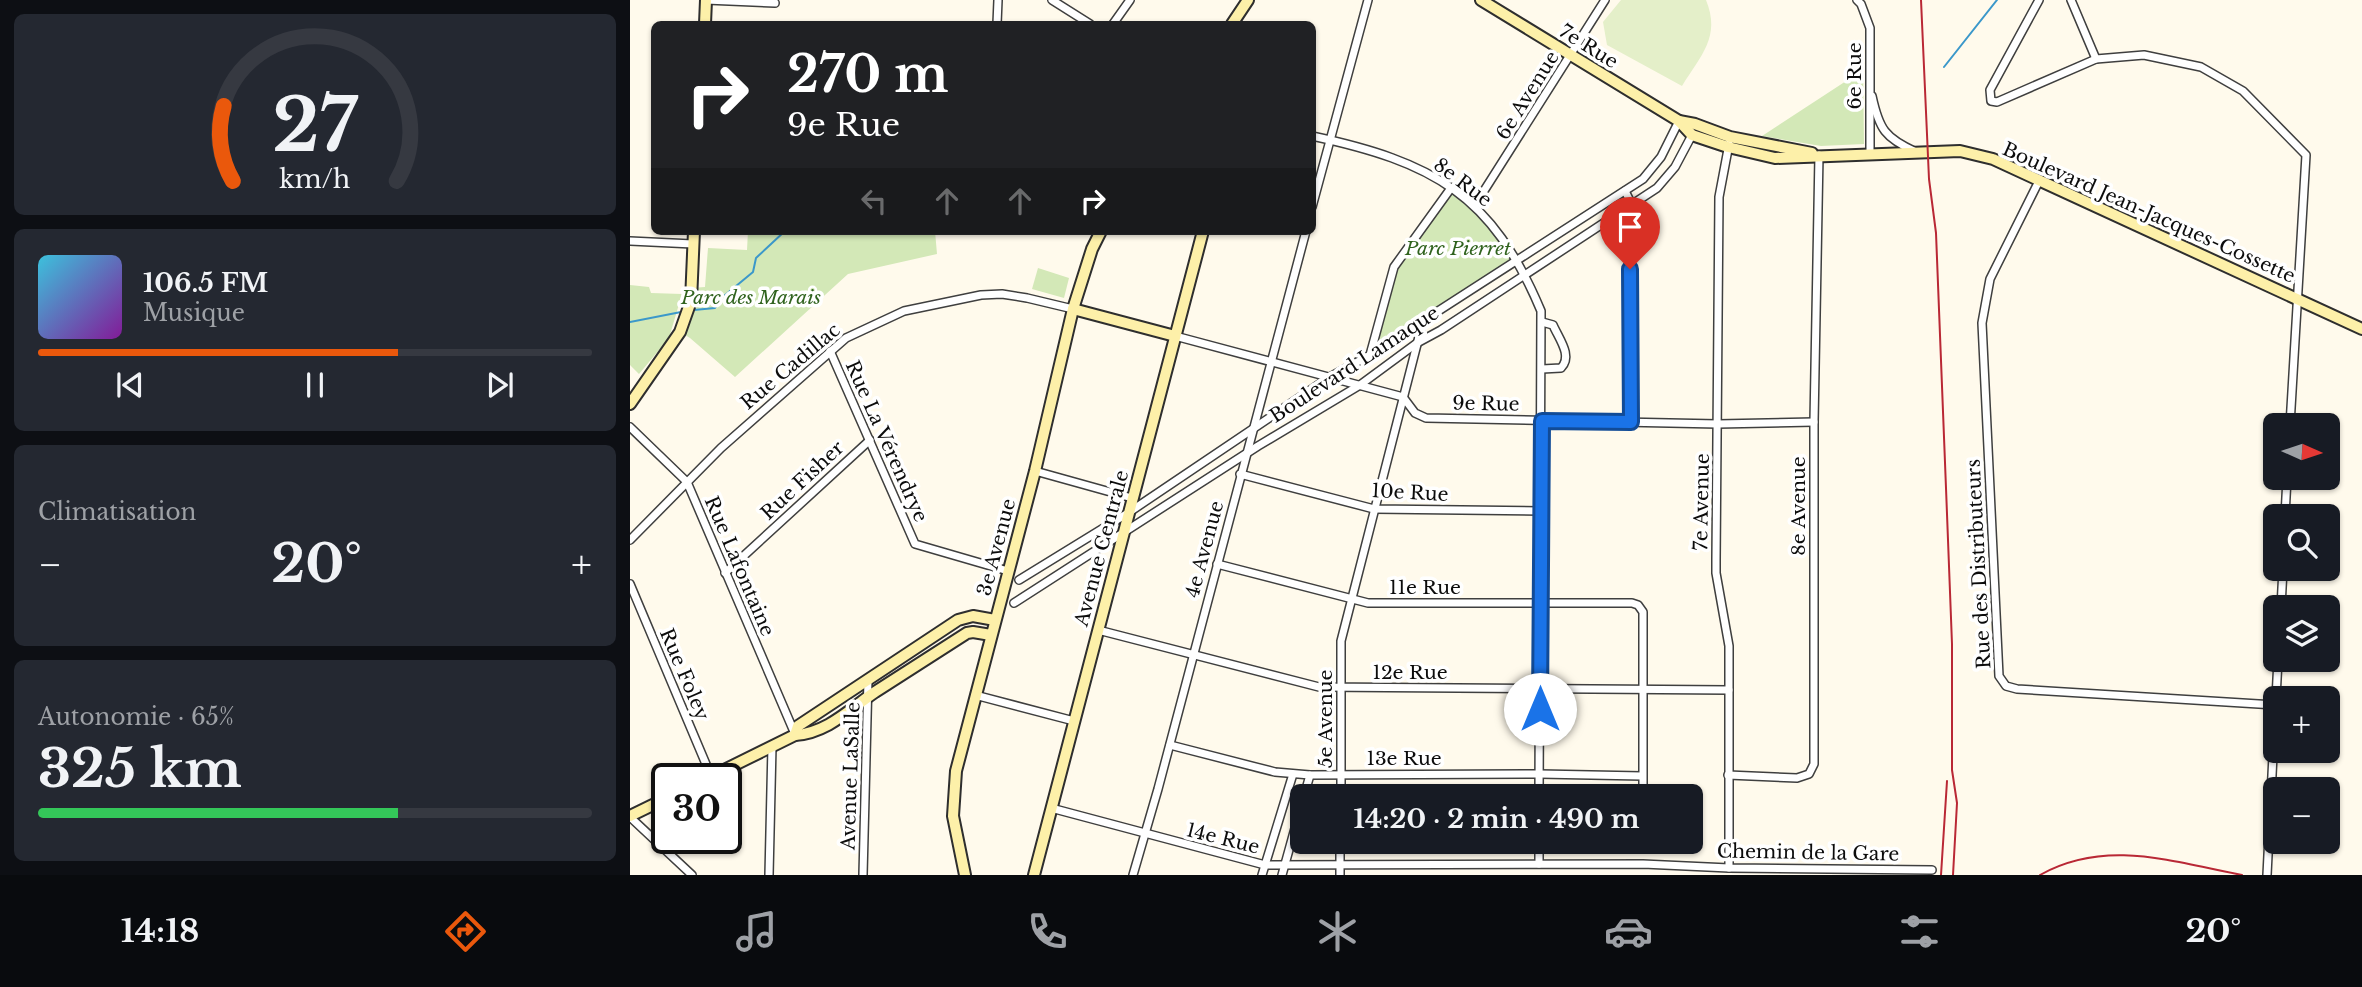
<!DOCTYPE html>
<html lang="fr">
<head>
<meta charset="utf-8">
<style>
	:root { --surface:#171b24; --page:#242831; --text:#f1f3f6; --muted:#9ea1a6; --line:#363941; --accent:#ea580c }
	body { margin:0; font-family:"Libre Baskerville",serif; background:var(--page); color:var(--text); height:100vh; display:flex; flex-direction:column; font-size:26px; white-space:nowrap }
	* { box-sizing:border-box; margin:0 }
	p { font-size:23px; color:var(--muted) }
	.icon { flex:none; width:38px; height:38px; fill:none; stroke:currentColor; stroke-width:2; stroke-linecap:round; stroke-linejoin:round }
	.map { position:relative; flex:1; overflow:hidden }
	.details { display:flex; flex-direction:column; gap:14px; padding:14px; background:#0d0f14; width:630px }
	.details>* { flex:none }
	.hud { position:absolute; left:21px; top:21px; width:665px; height:214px; border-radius:10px; box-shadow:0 2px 5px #0004; background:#202124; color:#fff; overflow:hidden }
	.needle { width:46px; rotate:93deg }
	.controls { position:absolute; left:1633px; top:413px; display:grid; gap:14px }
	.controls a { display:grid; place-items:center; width:77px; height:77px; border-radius:10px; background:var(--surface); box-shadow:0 2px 5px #0004; font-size:35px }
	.speed { position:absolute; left:21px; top:763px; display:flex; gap:14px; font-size:35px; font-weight:700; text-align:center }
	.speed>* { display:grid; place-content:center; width:91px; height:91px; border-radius:50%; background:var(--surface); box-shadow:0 2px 5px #0004; line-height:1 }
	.speed .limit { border:4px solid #111; border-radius:10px; background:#fff; color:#111 }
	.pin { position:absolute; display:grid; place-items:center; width:60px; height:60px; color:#fff; margin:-72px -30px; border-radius:50% 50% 50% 0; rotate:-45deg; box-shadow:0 0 7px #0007 }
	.pin .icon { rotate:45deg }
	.me { position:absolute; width:77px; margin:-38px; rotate:0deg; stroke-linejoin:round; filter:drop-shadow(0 0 5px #0008) }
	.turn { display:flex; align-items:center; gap:24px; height:147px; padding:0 21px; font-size:32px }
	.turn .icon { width:91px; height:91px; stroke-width:2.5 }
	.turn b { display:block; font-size:49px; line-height:60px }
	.lanes { display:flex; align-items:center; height:66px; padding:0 21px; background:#0003; justify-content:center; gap:35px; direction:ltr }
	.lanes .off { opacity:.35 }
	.big { font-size:52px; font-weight:700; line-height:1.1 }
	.details .tile { flex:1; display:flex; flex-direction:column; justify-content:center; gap:10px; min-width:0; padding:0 24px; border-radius:10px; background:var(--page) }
	.details .dial { align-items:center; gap:0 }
	.dial svg { height:182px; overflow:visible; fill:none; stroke:var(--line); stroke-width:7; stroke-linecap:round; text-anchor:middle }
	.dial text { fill:var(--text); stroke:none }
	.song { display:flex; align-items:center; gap:21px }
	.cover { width:84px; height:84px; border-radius:10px; background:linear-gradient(135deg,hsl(190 70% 55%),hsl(290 70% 35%)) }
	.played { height:7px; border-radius:4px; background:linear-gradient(90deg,var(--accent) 65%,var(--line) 65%) }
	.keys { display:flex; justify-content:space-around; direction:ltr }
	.heat { display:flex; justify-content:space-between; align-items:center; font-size:38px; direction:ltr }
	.charge { height:10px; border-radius:5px; background:linear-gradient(90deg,#34c759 65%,var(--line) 0) }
	.trip { position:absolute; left:660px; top:784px; width:413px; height:70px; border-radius:10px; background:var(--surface); box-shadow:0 2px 5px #0004; font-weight:700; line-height:70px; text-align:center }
	.tabs { display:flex; height:112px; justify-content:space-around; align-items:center; background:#090b0e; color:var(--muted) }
	.tabs .icon { width:49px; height:49px }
	.tabs .active { color:var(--accent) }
	.tabs b { font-size:32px; color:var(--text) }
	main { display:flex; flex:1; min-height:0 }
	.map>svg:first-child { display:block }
	.green { fill:#d3e8b7 }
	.pitch { fill:#e4efc9 }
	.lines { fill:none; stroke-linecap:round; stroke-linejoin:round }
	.stream { stroke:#3b98ca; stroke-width:2 }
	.street-casing { stroke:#3f3f3f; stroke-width:10 }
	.secondary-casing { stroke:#2e2e2e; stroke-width:14 }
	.street { stroke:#fff; stroke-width:7 }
	.secondary { stroke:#fdf0a9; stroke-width:10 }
	.rail { stroke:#b92835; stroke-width:2 }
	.route-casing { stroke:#114b97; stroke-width:18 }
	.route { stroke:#1a73e8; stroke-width:12 }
	.labels { text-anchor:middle; stroke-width:7; stroke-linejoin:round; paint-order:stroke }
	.street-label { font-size:19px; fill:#0c0c0c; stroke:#fff }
	.park-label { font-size:19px; font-style:italic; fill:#30631e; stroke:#fff }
</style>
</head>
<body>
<main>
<section class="details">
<div class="tile dial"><svg viewBox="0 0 100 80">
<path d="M14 69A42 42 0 1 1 86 69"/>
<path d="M14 69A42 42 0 0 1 10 36" stroke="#ea580c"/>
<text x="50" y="56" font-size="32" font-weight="700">27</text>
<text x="50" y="72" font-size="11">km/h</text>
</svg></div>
<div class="tile">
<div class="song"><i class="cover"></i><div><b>106.5 FM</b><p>Musique</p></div></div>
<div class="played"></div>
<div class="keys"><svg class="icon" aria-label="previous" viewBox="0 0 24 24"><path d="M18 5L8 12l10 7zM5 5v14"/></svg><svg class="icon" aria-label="pause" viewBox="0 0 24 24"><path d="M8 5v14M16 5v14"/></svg><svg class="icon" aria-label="next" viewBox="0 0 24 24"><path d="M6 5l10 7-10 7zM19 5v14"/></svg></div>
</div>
<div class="tile"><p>Climatisation</p>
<div class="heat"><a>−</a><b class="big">20°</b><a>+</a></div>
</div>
<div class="tile"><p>Autonomie · 65%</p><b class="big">325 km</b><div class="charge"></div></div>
</section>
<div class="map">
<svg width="1732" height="875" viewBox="0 0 1732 875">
	<rect width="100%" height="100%" fill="#fffaec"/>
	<g class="green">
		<polygon points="1233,70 1234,144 1191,146 1132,136"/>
		<polygon points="821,188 845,205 887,259 740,355 764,267"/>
		<polygon points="118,231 305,231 307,254 218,274 105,377 60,338 50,332 61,288 75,287 78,248 117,250"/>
		<polygon points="408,268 439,278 434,298 402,289"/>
		<polygon points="0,285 19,287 21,293 52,294 39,338 9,374 0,365"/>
	</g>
	<path class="pitch" d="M991 0H1076C1091 37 1071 55 1052 86L977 45 973 22Z"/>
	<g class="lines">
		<g class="stream">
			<polyline points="1314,67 1367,0"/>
			<polyline points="64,310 85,308 94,296 123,272 126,258 155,231"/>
			<polyline points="0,322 51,312"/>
		</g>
		<defs>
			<g id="street">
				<polyline points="76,0 145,3"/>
				<polyline points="422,0 460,24"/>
				<polyline points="1227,0 1231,4 1240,28 1240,155"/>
				<polyline points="1409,0 1360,90 1361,101 1367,102 1466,59 1514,55 1571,67 1613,91 1676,155 1660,425"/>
				<polyline points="1441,0 1466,59"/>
				<polyline points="367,24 368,0"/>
				<polyline points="483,24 500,0"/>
				<path d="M1242 96C1249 129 1255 138 1286 152"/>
				<path d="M682 136C803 162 862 194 911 311L909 796"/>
				<polyline points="1099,144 1089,197 1086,560 1086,573 1099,646 1099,868"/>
				<polyline points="1409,181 1360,279 1352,323 1369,676 1376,686 1387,689 1645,705"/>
				<polyline points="995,191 1002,205 1000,217 1001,422"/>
				<polyline points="845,205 975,0"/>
				<polyline points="682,207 738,0"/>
				<polyline points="0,241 63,244"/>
				<polyline points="545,336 773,397 785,413 796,418 1088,424 1184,422"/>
				<polyline points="200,351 285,544 378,571"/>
				<polyline points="740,355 764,267 821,188"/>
				<path d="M912 369 931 368C943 356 929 339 923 325L912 322"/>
				<polyline points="0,427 57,482 165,734"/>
				<polyline points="405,471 502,498"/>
				<polyline points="610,474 744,509 911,511"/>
				<polyline points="1655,516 1657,478"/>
				<polyline points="0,540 91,448 216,338 274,311 351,295 372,294 397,298 443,309"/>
				<polyline points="587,564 738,603 1002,603 1008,605 1013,612 1013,796"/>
				<polyline points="95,573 240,440"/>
				<polyline points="389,580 498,513 700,377 740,355 1013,179 1031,157 1049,121"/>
				<polyline points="0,584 81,776"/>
				<polyline points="384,603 628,446 730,385 787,343 811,330 1027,188 1045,167 1062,135"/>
				<polyline points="1651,607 1653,569"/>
				<polyline points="468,630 689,687 1099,690"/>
				<polyline points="345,695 444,721"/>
				<polyline points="1646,698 1648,660"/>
				<polyline points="540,745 645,772 680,775 910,774 1012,776"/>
				<polyline points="1098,775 1167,778 1179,774 1184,764 1184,422 1189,155"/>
				<polyline points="674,796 680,775"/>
				<polyline points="711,796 711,641 793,321"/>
				<polyline points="421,808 635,865 1013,864 1099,868 1302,870"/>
				<polyline points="0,817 62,875"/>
				<polyline points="909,864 909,842"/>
				<polyline points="139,875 142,746"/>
				<polyline points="233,875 238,679"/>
				<polyline points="503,875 528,789 676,231"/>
				<polyline points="632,875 663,774"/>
				<polyline points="652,875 672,803"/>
				<polyline points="710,875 710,842"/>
				<polyline points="1637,875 1645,715"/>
			</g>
			<g id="secondary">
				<polyline points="851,0 1049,121 1062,135 1098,147 1145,158 1330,151 1363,159 1732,329"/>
				<polyline points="75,24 76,0"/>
				<polyline points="602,24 618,0"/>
				<polyline points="1049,121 1065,124 1100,137 1182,153"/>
				<polyline points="443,309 545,336"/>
				<polyline points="0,404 50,332 61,301 64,231"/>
				<polyline points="165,735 168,726 328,620 343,616 365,620"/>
				<path d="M76 779 165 735C197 733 220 709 245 692 276 672 306 653 337 633L343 632 361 635"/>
				<polyline points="0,816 37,798"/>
				<polyline points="335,875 323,816 326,771 405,471 443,309 462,249 471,231"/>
				<polyline points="404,875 573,231"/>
			</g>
		</defs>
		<use href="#street" class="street-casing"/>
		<use href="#secondary" class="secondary-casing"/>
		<use href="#street" class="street"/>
		<use href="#secondary" class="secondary"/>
		<g class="rail">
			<polyline points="1291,0 1299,179 1306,233 1316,488 1322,644 1322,770 1327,803 1323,875"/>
			<polyline points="1311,875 1317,781"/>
			<path d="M1410 875C1476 838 1543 862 1612 875"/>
		</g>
	</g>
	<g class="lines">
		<defs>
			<polyline id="route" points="910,709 912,421 1001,422 1000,269"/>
		</defs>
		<use href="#route" class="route-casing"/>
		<use href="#route" class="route"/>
	</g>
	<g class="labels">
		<g class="street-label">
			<text transform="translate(959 46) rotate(32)" y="7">7e Rue</text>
			<text transform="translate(1224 76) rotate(-90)" y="7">6e Rue</text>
			<text transform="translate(897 95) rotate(-58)" y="7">6e Avenue</text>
			<text transform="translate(833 182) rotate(37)" y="7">8e Rue</text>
			<text transform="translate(1519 212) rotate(24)" y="7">Boulevard Jean-Jacques-Cossette</text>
			<text transform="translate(724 364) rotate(-33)" y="7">Boulevard Lamaque</text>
			<text transform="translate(160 366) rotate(-40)" y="7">Rue Cadillac</text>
			<text transform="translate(856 403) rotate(1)" y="7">9e Rue</text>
			<text transform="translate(257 441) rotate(66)" y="7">Rue La Vérendrye</text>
			<text transform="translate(172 480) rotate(-43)" y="7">Rue Fisher</text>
			<text transform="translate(780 492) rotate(3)" y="7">10e Rue</text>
			<text transform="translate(1071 502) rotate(-89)" y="7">7e Avenue</text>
			<text transform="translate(1168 506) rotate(-90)" y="7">8e Avenue</text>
			<text transform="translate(366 547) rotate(-75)" y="7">3e Avenue</text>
			<text transform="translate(471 548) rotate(-75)" y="7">Avenue Centrale</text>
			<text transform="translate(574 549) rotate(-75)" y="7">4e Avenue</text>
			<text transform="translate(1348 564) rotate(-93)" y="7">Rue des Distributeurs</text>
			<text transform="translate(110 566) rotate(67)" y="7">Rue Lafontaine</text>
			<text x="795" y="594">11e Rue</text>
			<text x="780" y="679">12e Rue</text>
			<text transform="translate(55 674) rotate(67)" y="7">Rue Foley</text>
			<text transform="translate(695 719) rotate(-90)" y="7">5e Avenue</text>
			<text x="774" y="765">13e Rue</text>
			<text transform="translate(220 776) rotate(-88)" y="7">Avenue LaSalle</text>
			<text transform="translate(593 838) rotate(14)" y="7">14e Rue</text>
			<text transform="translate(1178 852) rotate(1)" y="7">Chemin de la Gare</text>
		</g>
		<g class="park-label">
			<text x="828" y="255">Parc Pierret</text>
			<text x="121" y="304">Parc des Marais</text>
		</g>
	</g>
</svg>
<div class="controls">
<a><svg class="needle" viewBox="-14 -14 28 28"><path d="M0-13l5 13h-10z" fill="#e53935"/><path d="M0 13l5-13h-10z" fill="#9ea1a6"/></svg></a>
<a><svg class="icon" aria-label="search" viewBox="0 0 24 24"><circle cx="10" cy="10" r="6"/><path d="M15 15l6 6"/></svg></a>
<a><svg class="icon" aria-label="layers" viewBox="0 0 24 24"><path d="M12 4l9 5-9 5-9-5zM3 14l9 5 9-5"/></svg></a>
<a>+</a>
<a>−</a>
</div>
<div class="speed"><div class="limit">30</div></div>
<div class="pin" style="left:1000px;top:269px;background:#d93025"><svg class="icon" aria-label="arrive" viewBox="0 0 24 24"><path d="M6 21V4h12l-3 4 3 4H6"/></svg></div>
<svg class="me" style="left:910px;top:709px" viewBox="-20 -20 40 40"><circle r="19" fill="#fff"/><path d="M0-13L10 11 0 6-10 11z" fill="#1a73e8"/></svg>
<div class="trip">14:20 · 2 min · 490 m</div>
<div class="hud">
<div class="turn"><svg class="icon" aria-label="right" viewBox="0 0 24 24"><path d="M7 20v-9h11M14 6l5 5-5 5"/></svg><div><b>270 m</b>9e Rue</div></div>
<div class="lanes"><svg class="icon off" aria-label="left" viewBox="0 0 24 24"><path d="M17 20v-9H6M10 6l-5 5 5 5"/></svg><svg class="icon off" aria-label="ahead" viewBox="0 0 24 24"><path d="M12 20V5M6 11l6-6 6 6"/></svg><svg class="icon off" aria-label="ahead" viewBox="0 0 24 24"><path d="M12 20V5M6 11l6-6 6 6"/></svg><svg class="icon" aria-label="right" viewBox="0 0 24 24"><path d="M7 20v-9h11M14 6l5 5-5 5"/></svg></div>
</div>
</div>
</main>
<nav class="tabs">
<b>14:18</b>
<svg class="icon active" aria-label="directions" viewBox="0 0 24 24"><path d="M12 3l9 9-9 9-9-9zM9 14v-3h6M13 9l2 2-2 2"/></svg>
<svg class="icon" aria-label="music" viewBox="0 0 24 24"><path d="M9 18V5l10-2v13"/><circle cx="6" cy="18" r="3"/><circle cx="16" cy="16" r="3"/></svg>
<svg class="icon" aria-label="phone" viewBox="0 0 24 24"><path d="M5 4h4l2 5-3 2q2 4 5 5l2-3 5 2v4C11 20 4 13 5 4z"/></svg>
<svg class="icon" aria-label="climate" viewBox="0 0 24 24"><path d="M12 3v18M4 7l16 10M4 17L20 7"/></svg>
<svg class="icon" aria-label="car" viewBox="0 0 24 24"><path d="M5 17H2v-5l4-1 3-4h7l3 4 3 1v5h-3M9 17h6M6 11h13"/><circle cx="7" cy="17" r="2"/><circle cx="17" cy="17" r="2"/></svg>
<svg class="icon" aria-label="filters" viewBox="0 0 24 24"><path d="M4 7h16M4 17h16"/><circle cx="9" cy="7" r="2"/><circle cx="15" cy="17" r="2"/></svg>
<b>20°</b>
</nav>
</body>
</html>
